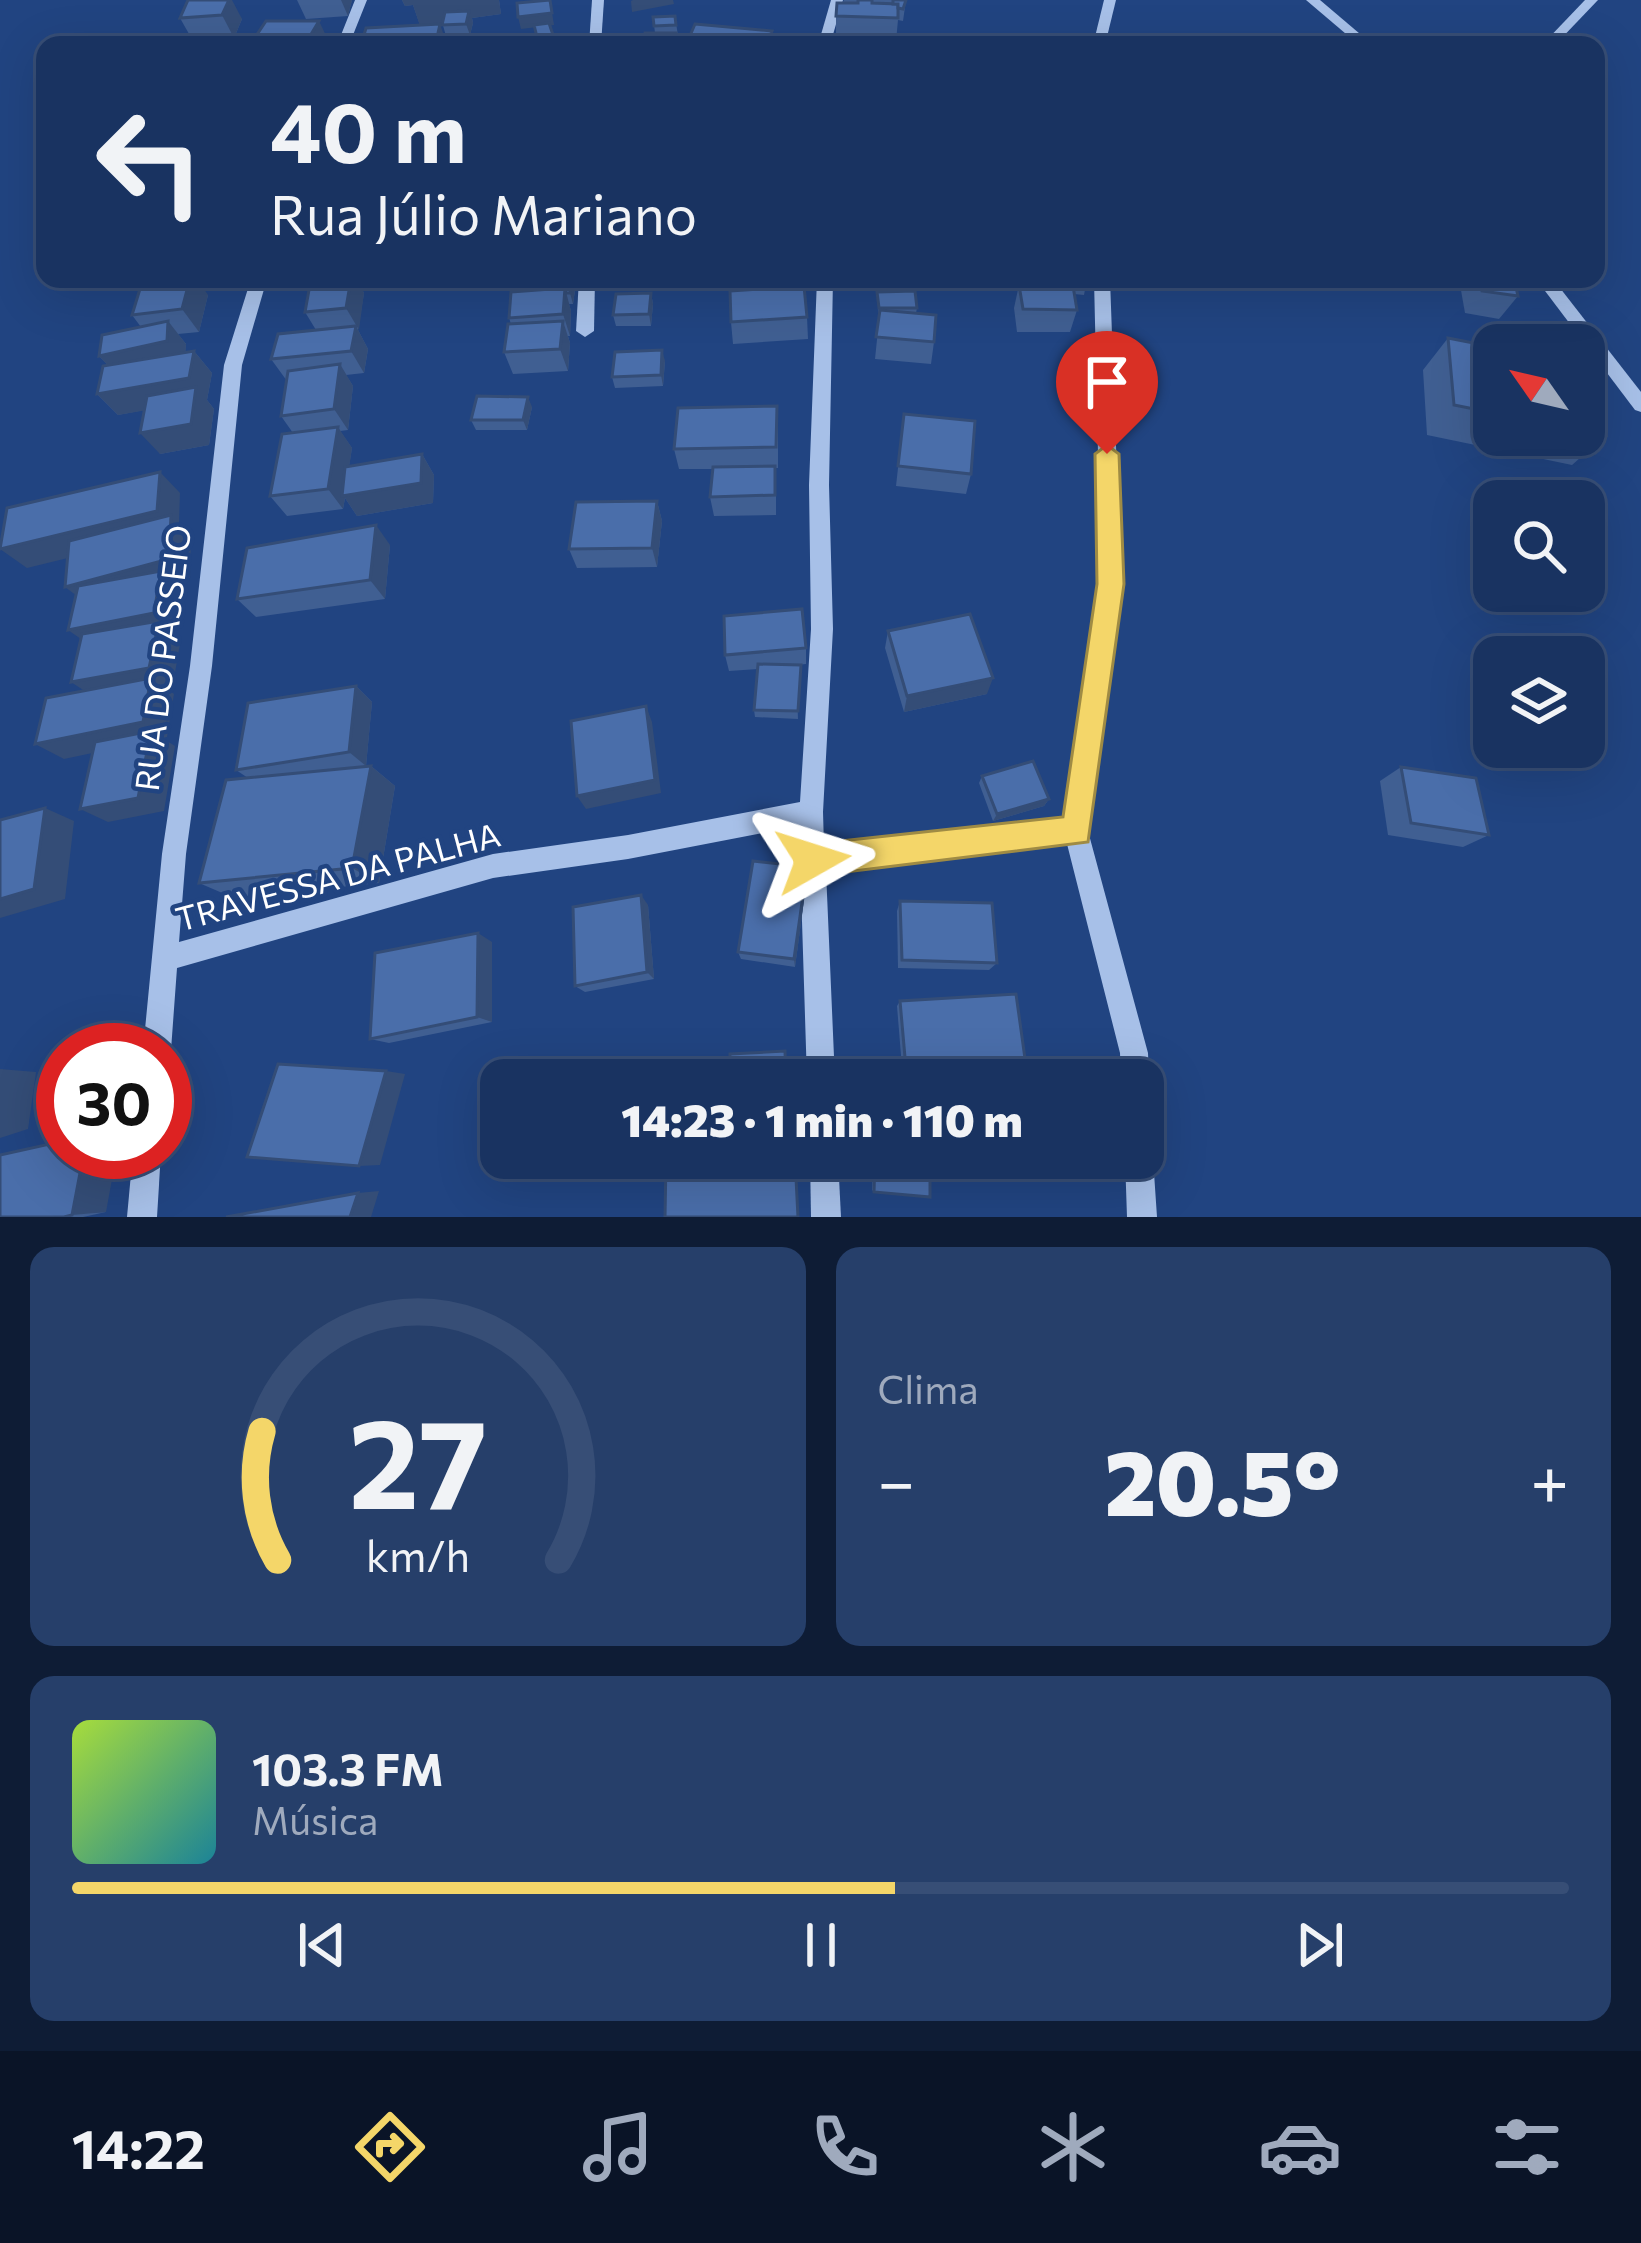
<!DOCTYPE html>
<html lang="pt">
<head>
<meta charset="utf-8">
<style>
	:root { --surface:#193361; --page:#263f6a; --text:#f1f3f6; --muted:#9faabd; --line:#374e76; --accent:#f4d669 }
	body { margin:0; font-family:Commissioner,sans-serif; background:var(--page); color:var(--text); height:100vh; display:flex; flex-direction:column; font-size:45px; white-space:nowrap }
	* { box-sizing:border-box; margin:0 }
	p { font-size:39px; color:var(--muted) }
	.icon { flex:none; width:66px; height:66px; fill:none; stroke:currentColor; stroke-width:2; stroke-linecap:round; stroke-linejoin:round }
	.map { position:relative; height:1217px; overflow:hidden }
	.panel { display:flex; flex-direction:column; gap:30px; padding:30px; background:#0e1c35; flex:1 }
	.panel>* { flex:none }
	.guide { position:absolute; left:36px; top:36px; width:1569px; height:252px; border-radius:24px; box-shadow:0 12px 48px #0002,0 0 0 3px var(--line); background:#193361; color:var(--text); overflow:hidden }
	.needle { width:78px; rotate:304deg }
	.tools { position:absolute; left:1473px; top:324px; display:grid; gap:24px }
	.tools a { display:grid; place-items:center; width:132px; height:132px; border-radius:24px; background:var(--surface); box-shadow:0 12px 48px #0002,0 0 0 3px var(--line); font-size:60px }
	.speed { position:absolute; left:36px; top:1023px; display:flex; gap:24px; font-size:60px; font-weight:700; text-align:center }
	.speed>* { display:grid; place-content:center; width:156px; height:156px; border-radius:50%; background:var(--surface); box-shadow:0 12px 48px #0002,0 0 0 3px var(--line); line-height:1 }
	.speed .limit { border:18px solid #d22; background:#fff; color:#111 }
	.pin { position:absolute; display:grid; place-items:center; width:102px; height:102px; color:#fff; margin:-123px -51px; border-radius:50% 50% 50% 0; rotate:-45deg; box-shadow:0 0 12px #0007 }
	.pin .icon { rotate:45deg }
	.me { position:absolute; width:132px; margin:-66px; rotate:84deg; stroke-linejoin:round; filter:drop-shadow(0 0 9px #0008) }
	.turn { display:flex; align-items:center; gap:42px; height:252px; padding:0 36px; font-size:54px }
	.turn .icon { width:156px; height:156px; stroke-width:2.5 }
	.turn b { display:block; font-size:84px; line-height:102px }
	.big { font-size:90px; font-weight:800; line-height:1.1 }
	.panel .tile { flex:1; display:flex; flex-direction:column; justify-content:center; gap:18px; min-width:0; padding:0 42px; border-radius:24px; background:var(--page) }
	.panel .dial { align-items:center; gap:0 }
	.dial svg { height:312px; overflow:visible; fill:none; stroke:var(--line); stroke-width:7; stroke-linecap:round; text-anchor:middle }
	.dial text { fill:var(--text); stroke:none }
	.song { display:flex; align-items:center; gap:36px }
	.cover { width:144px; height:144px; border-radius:18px; background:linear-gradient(135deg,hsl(80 70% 55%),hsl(190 70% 35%)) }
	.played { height:12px; border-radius:6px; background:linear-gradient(90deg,var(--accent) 55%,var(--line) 55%) }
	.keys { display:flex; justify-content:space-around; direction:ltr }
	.heat { display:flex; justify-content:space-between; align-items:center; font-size:66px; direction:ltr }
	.panel .tiles { flex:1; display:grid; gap:30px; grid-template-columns:1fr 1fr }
	.tile:last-child { grid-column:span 2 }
	.trip { position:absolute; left:480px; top:1059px; width:684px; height:120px; border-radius:24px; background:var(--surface); box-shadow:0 12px 48px #0002,0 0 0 3px var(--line); font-weight:800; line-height:120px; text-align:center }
	.dock { display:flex; height:192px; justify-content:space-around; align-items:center; background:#0a1427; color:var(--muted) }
	.dock .icon { width:84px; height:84px }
	.dock .active { color:var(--accent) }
	.dock b { font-size:54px; color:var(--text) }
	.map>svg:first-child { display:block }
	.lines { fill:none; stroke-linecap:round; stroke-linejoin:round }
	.minor { fill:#a7c0e8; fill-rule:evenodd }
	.wall { fill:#405f92 }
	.shaded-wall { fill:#344d77 }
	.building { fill:#4a6eaa; stroke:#344d77; stroke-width:3 }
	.route { fill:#f4d669; stroke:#9f8b44; stroke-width:3 }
	.labels { text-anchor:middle; stroke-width:9; stroke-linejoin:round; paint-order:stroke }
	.street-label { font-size:33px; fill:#fff; stroke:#214481 }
</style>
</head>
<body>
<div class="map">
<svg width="1641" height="1217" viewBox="0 0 1641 1217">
	<rect width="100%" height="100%" fill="#214481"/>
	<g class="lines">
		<g class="minor">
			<polygon points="355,0 367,0 349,45 337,45"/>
			<polygon points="592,0 604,0 601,45 589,45"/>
			<polygon points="831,0 843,0 830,45 818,45"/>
			<polygon points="1104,0 1116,0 1105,45 1093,45"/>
			<polygon points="1306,0 1320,0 1373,45 1359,45"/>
			<polygon points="1585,0 1598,0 1555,45 1542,45"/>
			<polygon points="251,279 267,279 242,365 212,666 186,854 179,942 493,854 628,835 800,802 811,629 809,485 817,279 833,279 829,485 833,629 823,812 824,846 1066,820 1101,584 1094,279 1110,279 1121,584 1088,831 1148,1053 1149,1080 1145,1090 1143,1080 1121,1080 1120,1053 1067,844 826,871 835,1080 807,1080 799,826 628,859 493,878 177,968 171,1050 165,1060 165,1050 143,1050 162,854 190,666 224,365"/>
			<polygon points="579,279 595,279 594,331 585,337 576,331"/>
			<polygon points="1536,279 1553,279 1641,392 1641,412 1635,410"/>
			<polygon points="1143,1145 1149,1148 1153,1158 1157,1217 1127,1217 1125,1158 1143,1158"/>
			<polygon points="133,1152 161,1152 157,1217 127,1217"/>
			<polygon points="810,1158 838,1158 841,1217 811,1217"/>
		</g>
	</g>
	<g class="wall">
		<polygon points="188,0 242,19 234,38 193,41 180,18"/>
		<polygon points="297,0 352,0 348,16 306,19"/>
		<polygon points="402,0 499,0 501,14 472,18 473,23 470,35 446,36 442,22 422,25 447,45 361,45 420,25 413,5 405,6"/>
		<polygon points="844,0 906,0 903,21 898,20 896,41 836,39 836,16"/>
		<polygon points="675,16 678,36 655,33 653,17"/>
		<polygon points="266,21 330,44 260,45 256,36"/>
		<polygon points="302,279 371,279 371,284 360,286 364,293 358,330 368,349 364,373 346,375 353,386 348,430 340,431 352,448 349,466 422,454 434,475 433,503 357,516 345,498 343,509 287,516 270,496 293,433 281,416 287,381 271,359 316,330 305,312 309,290"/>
		<polygon points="601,279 633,279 633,282 602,284"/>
		<rect x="735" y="279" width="47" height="2"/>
		<polygon points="1049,279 1087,279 1084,295 1074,294 1077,310 1070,332 1017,332 1014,308 1019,285 1049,286"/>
		<polygon points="1459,279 1514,279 1518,296 1499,319 1465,313"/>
		<polygon points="576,283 573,304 569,304 571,311 570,336 568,336 570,343 568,371 513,374 504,352 511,324 509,318 529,291"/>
		<polygon points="877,292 917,308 916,313 934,342 931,364 875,359 879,320"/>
		<polygon points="651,293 653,304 651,326 616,326 613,315"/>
		<polygon points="208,295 199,332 178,334 186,344 185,353 194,351 212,373 207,400 214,409 209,445 160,454 144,410 118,415 97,394 108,365 99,356 141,327 132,315"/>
		<polygon points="807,317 808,339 733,344 731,322"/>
		<polygon points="1448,338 1494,347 1494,435 1584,435 1584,364 1606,435 1572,465 1427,435 1423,370"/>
		<polygon points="665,361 663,386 615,388 612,377"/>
		<polygon points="532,407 527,430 476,430 471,420"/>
		<polygon points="904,414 971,474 966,494 896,486"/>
		<polygon points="778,427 778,468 776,468 776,515 714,516 710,497 713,469 679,469 674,449"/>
		<polygon points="657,501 662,521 657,567 577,568 569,549"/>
		<polygon points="390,545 385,599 256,617 237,599"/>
		<polygon points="888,631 987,694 904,712 885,648"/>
		<polygon points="806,648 806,664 796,665 798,719 755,717 754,710 758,669 729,671 725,655"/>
		<polygon points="356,686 372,702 366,766 371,766 395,786 379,883 234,898 199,883 248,778 236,770"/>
		<polygon points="1401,767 1489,835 1463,847 1388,835 1380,781"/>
		<polygon points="982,776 1049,799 1044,806 993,821 979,783"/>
		<polygon points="807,867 807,878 795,967 741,959 738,952"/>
		<polygon points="900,901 997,963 989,970 898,968 897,911"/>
		<polygon points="648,905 654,979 585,992 575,986"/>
		<polygon points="492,942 492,1022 389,1043 370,1039"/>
		<polygon points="900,1001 1028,1080 903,1080 897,1006"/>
		<polygon points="873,1158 930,1158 874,1192 872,1190"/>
		<polygon points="106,1212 83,1217 0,1217"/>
	</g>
	<g class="shaded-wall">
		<polygon points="229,0 232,0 242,19 234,38 222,15"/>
		<polygon points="341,0 352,0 348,16"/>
		<polygon points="402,0 499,0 501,14 472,18 473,23 470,35 466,24 467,19 420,26 413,5 405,6"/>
		<polygon points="550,0 554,25 521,29 518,17"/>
		<polygon points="633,0 673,0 674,4 632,12 631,1"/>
		<polygon points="319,21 330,44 329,45 314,45 310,36"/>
		<polygon points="440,24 447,45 437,45 436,42"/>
		<polygon points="553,35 555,45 539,45 537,37"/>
		<polygon points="190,279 197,279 208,295 199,332 182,309"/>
		<polygon points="351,279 357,279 364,293 359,330 346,308"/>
		<polygon points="572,279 575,279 576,283 573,304 570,293"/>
		<polygon points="565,288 571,311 570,336 563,314"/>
		<polygon points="651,293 653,304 651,326 649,314"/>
		<polygon points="168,321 186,344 185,363 119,377 99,356"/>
		<polygon points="563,321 570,343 568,371 560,349"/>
		<polygon points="356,326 368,349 364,373 351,351"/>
		<polygon points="662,350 665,361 663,386 661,375"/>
		<polygon points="194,351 212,373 207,400 214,409 209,445 160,454 140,433 194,402 118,415 97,394"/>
		<polygon points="340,364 353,386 348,430 334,409"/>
		<polygon points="528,397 532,407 527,430 523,420"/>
		<polygon points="338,427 352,448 345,495 422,454 434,475 433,503 357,516 345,498 343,509 328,489"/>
		<polygon points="160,472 180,493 179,523 191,535 190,578 175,582 182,589 176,631 173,632 181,638 173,684 163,686 174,694 167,737 162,738 175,746 164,811 108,822 80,809 149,741 64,759 35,744 97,699 71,682 94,648 68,630 89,605 65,587 170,533 27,568 0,549"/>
		<polygon points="657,501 662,521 657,567 652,548"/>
		<polygon points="376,525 390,545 385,599 370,580"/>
		<polygon points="993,678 987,694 904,712 907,696"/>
		<polygon points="356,686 372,702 366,766 349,752"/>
		<polygon points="646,706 652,722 661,793 586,809 577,796"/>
		<polygon points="371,766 395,786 379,883 352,868"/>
		<polygon points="1049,799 1044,806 993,821 997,814"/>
		<polygon points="45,808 74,821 65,899 0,918 0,899"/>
		<polygon points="807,867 807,878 795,967 794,959"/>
		<polygon points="641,895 648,905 654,979 647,972"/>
		<polygon points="478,933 492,942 492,1022 477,1017"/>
		<polygon points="0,1069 36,1072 28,1129 0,1138"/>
		<polygon points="386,1071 405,1074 380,1165 359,1166"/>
		<polygon points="84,1152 117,1152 106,1212 72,1215"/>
		<polygon points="379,1191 371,1217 350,1217 358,1193"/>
	</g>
	<g class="building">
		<polygon points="188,0 229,0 222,15 180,18"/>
		<polygon points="550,0 552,13 518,17 517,3"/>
		<polygon points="858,0 872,0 872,3 898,4 898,18 836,16 837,3 858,3"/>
		<polygon points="893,0 906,0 903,9 898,8 898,4 893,4"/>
		<polygon points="469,11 466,24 442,25 445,12"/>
		<polygon points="675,16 676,25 654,26 653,17"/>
		<polygon points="266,21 319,21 310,36 256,36"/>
		<polygon points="549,23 553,35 537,37 534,25"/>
		<polygon points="440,24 436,42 361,45 366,28"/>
		<polygon points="695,24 772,31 766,45 686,45"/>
		<polygon points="645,33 676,33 674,45 672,45 670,42 644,45"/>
		<polygon points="571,40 573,45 540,45"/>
		<polygon points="958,40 1002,45 956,45"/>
		<polygon points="847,43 889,44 846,45"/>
		<polygon points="143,279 190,279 182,309 132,315"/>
		<polygon points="311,279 351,279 346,308 305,312"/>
		<polygon points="531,279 572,279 570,293 566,293 565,288 529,291"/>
		<polygon points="1052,279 1087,279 1087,283 1052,280"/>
		<polygon points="1480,279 1514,279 1518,296 1482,291"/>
		<polygon points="1019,285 1073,286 1077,310 1023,309"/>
		<polygon points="804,286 807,317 731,322 730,291"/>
		<polygon points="565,288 563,314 509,318 511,292"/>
		<polygon points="915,291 917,308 879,308 877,292"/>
		<polygon points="651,293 649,314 613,315 616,294"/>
		<polygon points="880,310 936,315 934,342 876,337"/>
		<polygon points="168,321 167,341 99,356 102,335"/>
		<polygon points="563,321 560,349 504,352 508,324"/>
		<polygon points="356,326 351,351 271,359 278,334"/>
		<polygon points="1448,338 1494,347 1494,413 1454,405"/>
		<polygon points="662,350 661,375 612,377 615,352"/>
		<polygon points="194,351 189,378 97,394 103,366"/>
		<polygon points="340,364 334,409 281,416 288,371"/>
		<polygon points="1584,364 1592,365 1606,435 1584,430"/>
		<polygon points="196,387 191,424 140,433 147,396"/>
		<polygon points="477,396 528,397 523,420 471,420"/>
		<polygon points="777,406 776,447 674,449 678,408"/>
		<polygon points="904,414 975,421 971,474 898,466"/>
		<polygon points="338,427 328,489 270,496 282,434"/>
		<polygon points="422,454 421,483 342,496 345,467"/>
		<polygon points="775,466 775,495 710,497 713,467"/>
		<polygon points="160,472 157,511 0,549 7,508"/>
		<polygon points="657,501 652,548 569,549 576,502"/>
		<polygon points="171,515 169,559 65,587 69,541"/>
		<polygon points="376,525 370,580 237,599 247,548"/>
		<polygon points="161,571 154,613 68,630 78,586"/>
		<polygon points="802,609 806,648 725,655 724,616"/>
		<polygon points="970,614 993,678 907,696 888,631"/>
		<polygon points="159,621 149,668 71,682 82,634"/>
		<polygon points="758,664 801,665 798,711 754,710"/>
		<polygon points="151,678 143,722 35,744 46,698"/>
		<polygon points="356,686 349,752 236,770 248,703"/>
		<polygon points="646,706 655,780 577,796 571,721"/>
		<polygon points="151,731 138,798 80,809 95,742"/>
		<polygon points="1033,761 1049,799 997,814 982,776"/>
		<polygon points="371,766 352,868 199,883 226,780"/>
		<polygon points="1401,767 1476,778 1489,835 1411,823"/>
		<polygon points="45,808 34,889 0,899 0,820"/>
		<polygon points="753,861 807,867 794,959 738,952"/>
		<polygon points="641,895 647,972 575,986 573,907"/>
		<polygon points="900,901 992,903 997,963 902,960"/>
		<polygon points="478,933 477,1017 370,1039 375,953"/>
		<polygon points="1016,994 1028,1080 907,1080 900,1001"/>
		<polygon points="785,1051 786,1080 730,1080 730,1054"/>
		<polygon points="278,1064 386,1071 359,1166 247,1157"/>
		<polygon points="63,1141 63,1152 84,1152 72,1215 64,1217 0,1217 0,1155"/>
		<polygon points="666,1158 795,1158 798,1217 665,1217"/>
		<polygon points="875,1158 930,1158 930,1197 874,1192"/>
		<polygon points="358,1193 350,1217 226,1217"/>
	</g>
	<polygon class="route" points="1107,445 1119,454 1124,584 1088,842 813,876 802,872 797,860 802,849 813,844 1063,817 1097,584 1095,454"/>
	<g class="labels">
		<g class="street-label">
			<text transform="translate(163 658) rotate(-83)" y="12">RUA DO PASSEIO</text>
			<text transform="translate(338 877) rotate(-15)" y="12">TRAVESSA DA PALHA</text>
		</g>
	</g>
</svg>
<div class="tools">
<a><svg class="needle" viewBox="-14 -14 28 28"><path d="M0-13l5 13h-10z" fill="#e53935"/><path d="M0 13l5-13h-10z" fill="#9faabd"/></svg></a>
<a><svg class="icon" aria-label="search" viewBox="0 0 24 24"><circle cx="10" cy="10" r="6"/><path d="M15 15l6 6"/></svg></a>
<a><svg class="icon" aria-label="layers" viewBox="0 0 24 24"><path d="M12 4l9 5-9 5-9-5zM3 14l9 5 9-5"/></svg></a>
</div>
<div class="speed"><div class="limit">30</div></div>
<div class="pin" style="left:1107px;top:454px;background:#d93025"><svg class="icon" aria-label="arrive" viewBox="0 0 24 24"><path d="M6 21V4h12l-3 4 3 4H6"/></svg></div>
<svg class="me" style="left:813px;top:860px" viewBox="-20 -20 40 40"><path d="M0-17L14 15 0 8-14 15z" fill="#f4d669" stroke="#fff" stroke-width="4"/></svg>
<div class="trip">14:23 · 1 min · 110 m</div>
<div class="guide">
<div class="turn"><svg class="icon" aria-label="left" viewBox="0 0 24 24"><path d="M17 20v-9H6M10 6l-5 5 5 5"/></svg><div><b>40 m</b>Rua Júlio Mariano</div></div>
</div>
</div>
<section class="panel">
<div class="tiles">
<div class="tile dial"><svg viewBox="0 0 100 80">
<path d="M14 69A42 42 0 1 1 86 69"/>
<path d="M14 69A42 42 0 0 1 10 36" stroke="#f4d669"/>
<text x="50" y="56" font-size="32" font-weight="700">27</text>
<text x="50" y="72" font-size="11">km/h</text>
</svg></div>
<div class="tile"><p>Clima</p>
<div class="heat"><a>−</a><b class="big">20.5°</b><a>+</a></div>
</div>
<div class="tile">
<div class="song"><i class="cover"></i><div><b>103.3 FM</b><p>Música</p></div></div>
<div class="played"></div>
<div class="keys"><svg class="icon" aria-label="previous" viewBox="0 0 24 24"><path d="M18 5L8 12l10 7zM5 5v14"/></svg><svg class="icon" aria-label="pause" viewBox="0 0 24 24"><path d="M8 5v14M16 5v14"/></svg><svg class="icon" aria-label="next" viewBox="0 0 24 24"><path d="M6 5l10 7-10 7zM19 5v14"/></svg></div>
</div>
</div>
</section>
<nav class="dock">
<b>14:22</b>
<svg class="icon active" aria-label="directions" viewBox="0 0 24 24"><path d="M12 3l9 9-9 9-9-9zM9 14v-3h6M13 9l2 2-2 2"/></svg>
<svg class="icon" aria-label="music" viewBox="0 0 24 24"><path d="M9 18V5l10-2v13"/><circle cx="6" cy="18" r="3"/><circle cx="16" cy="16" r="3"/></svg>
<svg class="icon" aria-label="phone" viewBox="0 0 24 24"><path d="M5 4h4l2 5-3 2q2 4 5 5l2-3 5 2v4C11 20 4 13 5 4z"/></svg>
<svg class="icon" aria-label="climate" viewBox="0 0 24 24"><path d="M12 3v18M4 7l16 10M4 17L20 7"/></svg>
<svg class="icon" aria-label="car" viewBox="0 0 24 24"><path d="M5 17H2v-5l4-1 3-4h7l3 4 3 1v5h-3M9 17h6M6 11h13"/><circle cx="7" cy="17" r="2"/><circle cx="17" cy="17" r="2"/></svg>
<svg class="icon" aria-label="filters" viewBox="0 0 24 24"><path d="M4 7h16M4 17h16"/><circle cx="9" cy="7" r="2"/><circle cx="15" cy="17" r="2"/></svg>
</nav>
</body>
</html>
